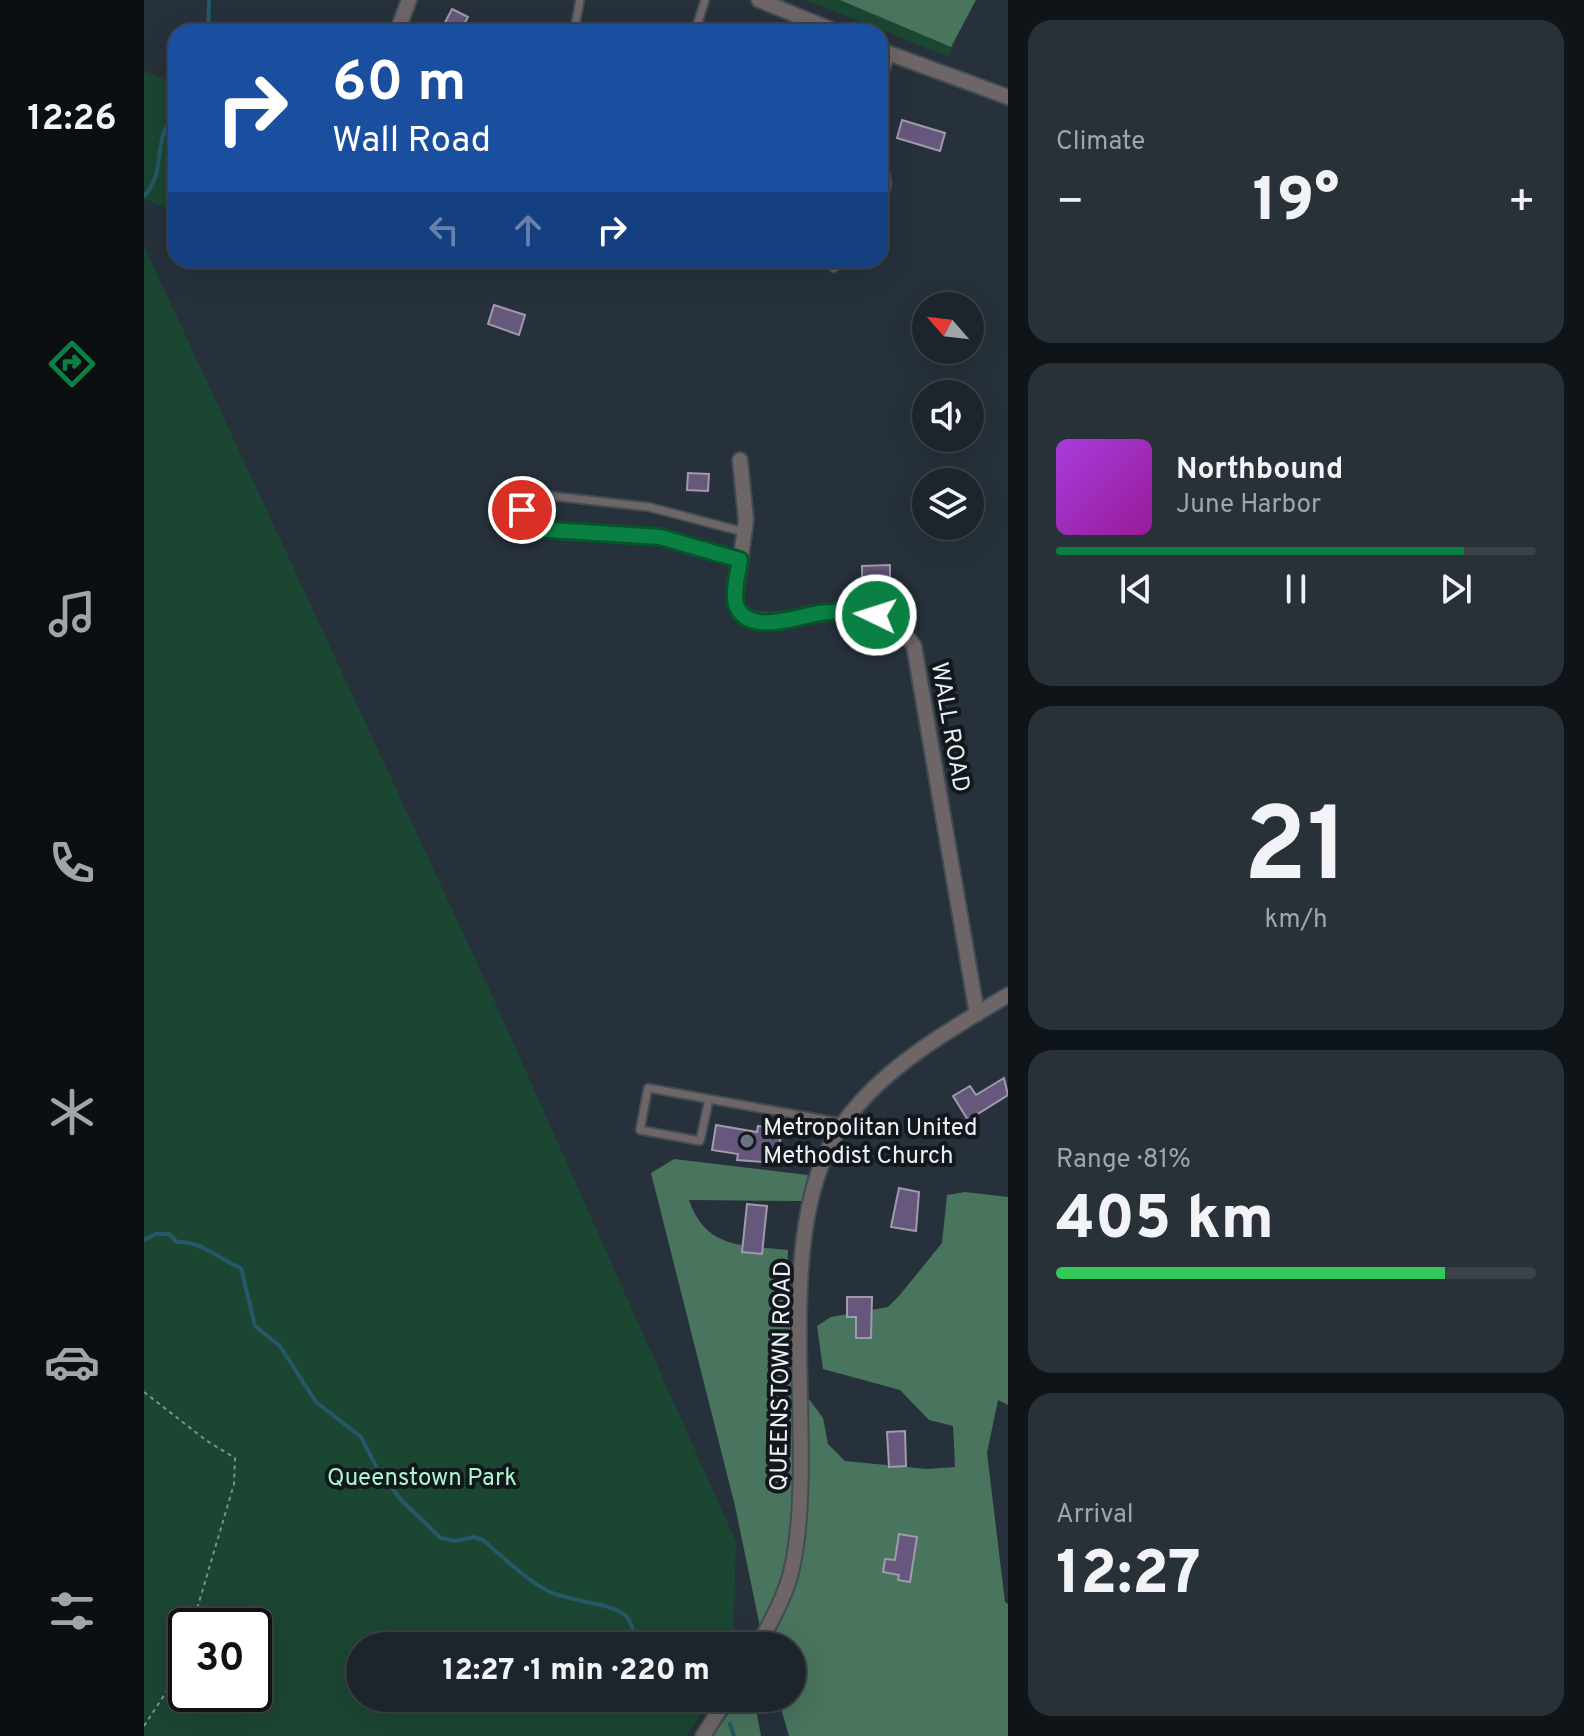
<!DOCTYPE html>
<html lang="en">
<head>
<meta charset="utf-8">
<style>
	:root { --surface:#1c252c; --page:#293138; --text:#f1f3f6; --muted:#a0a5a9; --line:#3a4248; --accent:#0b8043 }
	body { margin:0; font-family:Overpass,sans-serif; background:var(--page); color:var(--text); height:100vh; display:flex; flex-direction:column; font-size:30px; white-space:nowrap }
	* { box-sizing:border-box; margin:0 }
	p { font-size:26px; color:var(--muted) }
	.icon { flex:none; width:44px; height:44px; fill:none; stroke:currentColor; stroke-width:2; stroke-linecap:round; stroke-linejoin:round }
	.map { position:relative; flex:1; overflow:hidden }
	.details { display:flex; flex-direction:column; gap:20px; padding:20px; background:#0f1418; width:576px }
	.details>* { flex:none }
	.guide { position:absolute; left:24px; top:24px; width:720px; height:244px; border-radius:24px; box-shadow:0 8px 32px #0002,0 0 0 2px var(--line); background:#1a4fa0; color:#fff; overflow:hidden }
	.needle { width:52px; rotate:298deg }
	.buttons { position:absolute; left:768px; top:292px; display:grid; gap:16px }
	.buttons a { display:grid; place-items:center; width:72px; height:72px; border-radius:50%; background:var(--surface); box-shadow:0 8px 32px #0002,0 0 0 2px var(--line); font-size:40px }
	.speed { position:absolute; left:24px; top:1608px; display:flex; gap:16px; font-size:40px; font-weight:700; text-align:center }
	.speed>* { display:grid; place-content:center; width:104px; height:104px; border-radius:50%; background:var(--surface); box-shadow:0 8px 32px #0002,0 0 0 2px var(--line); line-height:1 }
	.speed .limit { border:4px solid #111; border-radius:12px; background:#fff; color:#111 }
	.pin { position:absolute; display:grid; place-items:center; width:68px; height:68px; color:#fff; margin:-34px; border:4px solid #fff; border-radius:50%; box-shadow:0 2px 8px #0007 }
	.me { position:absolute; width:88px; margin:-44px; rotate:274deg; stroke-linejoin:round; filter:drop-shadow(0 0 6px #0008) }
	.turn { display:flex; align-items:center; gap:28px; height:168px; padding:0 32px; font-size:36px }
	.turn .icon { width:104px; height:104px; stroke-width:2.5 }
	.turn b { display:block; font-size:56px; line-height:68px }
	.lanes { display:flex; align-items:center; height:76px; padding:0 32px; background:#0003; justify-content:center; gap:40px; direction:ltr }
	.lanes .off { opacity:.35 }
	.big { font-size:60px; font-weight:800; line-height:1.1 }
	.details .tile { flex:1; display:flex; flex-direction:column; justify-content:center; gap:12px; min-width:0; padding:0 28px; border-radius:24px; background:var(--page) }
	.details .dial { align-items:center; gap:0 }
	.dial b { font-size:104px; line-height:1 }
	.song { display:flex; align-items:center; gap:24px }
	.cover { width:96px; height:96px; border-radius:12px; background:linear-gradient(135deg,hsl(280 70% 55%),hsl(300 70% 35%)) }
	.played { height:8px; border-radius:4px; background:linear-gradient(90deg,var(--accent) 85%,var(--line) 85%) }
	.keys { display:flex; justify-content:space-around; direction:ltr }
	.heat { display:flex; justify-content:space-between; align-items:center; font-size:44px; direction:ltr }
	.charge { height:12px; border-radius:6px; background:linear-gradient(90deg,#34c759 81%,var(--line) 0) }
	.trip { position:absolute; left:202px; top:1632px; width:460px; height:80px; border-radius:40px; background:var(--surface); box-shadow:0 8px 32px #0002,0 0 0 2px var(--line); font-weight:800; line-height:80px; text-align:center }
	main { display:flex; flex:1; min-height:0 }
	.menu { display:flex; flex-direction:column; width:144px; justify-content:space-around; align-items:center; background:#0b0f12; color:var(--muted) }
	.menu .icon { width:56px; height:56px }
	.menu .current { color:var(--accent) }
	.menu b { font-size:36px; color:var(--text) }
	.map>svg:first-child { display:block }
	.green { fill:#1b4631; fill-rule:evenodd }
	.forest { fill:#49745d }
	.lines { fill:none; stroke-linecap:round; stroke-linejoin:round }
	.stream { stroke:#235968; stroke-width:4 }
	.building { fill:#66577c; stroke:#a09aaa; stroke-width:2 }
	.lane-casing { stroke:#414c55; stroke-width:11 }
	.street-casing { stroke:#414c55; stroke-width:18 }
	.path { stroke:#838d95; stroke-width:2; stroke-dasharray:4 4; stroke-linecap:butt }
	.lane { stroke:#6e6566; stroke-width:7 }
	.street { stroke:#6e6566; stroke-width:14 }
	.route-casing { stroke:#07532c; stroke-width:20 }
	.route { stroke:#0b8043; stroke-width:14 }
	.worship-dot { fill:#6b7280; stroke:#13181d; stroke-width:3 }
	.labels { text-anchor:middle; stroke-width:8; stroke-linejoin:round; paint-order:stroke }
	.street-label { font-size:24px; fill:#e9f1f7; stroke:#13181d }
	.poi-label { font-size:24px; fill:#e9f1f7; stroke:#13181d; text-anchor:start }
	.park-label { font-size:24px; fill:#acf4cc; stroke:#13181d }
</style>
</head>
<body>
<main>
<nav class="menu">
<b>12:26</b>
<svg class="icon current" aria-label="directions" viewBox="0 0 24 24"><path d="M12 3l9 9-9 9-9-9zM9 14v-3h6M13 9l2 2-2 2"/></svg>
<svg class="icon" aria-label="music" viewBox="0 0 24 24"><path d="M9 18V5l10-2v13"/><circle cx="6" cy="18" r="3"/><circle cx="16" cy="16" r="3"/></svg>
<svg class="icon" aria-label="phone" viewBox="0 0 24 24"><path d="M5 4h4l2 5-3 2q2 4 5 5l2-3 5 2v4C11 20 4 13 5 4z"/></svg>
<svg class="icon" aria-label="climate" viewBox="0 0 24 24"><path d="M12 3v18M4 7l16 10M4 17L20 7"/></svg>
<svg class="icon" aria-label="car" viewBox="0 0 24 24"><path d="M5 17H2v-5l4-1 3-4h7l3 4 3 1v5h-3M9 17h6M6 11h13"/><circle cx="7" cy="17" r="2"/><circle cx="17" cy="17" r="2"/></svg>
<svg class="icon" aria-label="filters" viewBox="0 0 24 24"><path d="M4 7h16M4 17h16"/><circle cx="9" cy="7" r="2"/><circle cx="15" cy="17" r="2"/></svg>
</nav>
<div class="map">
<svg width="864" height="1736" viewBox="0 0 864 1736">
	<rect width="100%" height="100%" fill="#26313b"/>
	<g class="green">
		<polygon points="662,0 827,0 805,57"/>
		<polygon points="0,71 32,84 32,212 0,199"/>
		<path d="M0 246 347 993 592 1542 589 1646H216V1698H568L542 1736H0ZM42 1626H110V1694H42Z"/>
	</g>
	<g class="forest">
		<polygon points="696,0 832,0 807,47"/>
		<path d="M530 1159 664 1175 658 1201 545 1200C562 1250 600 1245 644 1250L643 1275 649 1323 647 1375 679 1418 684 1444 701 1461 783 1469 811 1467 809 1426 785 1420 756 1390 679 1369 673 1326 687 1317 744 1307 755 1296 798 1243 803 1195 821 1192 864 1197V1405L854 1400 843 1453 861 1602 864 1604V1736H645L634 1698H648V1646H620L591 1506 507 1173Z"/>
		<polygon points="595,1698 610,1698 617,1736 569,1736"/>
	</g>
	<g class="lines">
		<g class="stream">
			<polyline points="64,32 65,0"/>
			<path d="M0 196C17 179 13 157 19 135 21 127 28 120 32 112"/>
			<path d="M0 1240 12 1234H25L33 1242C59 1241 74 1259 97 1268L111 1326 136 1346 172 1402 217 1437 234 1470 258 1501 297 1538 311 1541 329 1537 339 1540C359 1557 380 1578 404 1591 426 1602 466 1602 482 1616 490 1624 490 1636 489 1646"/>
			<polyline points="586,1724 590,1736"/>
		</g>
	</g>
	<g class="building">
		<polygon points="308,9 324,17 316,32 296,32"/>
		<polygon points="758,120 801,133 796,151 753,138"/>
		<polygon points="350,305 381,315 375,335 344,324"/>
		<polygon points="544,473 565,474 564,491 543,490"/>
		<polygon points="746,565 746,582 718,583 718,566"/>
		<polygon points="860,1078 864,1095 824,1120 809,1096 826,1086 832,1095"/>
		<polygon points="572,1125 613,1132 614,1126 638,1130 632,1163 593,1160 594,1154 568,1150"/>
		<polygon points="755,1188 775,1192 772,1231 747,1227"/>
		<polygon points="603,1204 623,1206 618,1254 598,1252"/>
		<polygon points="703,1297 728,1297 727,1338 712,1338 712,1317 703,1317"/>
		<polygon points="761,1431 762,1466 745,1467 743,1432"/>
		<polygon points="755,1534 773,1537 766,1582 754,1580 755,1575 739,1572 741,1559 751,1560"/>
	</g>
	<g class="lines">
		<defs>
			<g id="lane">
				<polyline points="430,32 436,0"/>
				<polyline points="551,32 561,0"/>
				<polyline points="736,86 747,54"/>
				<polyline points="736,166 741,171 743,184 736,211"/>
				<polyline points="690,268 697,260"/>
				<polyline points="596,560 516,537 390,529 380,521 378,510 385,496 398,495 505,507 600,532"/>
				<polyline points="565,1099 556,1141 496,1130 504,1088 699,1123"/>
			</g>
			<g id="street">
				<polyline points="615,0 693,32"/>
				<polyline points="253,32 265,0"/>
				<polyline points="736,50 864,97"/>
				<path d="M596 460 602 520 591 600C609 659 716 566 770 646L833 1014"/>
				<path d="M614 1646C627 1621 642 1596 648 1568 676 1441 621 1228 701 1121 741 1066 807 1029 864 995"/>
				<polyline points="559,1736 583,1698"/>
			</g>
		</defs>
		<use href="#lane" class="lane-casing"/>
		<use href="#street" class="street-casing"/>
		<g class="path">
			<polyline points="0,1392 63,1441 91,1458 90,1484 48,1626"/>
			<polyline points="0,1726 32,1677 42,1639"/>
		</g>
		<use href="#lane" class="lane"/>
		<use href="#street" class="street"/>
	</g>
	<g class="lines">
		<defs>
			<path id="route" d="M378 510 380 521 390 529 516 537 596 560C594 573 587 597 594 609 609 635 654 616 676 613 695 611 713 610 732 615"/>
		</defs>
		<use href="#route" class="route-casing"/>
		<use href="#route" class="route"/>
	</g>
	<circle class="worship-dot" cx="603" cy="1141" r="8"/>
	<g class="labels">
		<g class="street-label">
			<text transform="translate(807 727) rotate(80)" y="8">WALL ROAD</text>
			<text transform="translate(636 1376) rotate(-89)" y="8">QUEENSTOWN ROAD</text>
		</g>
		<g class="poi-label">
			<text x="619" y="1135">Metropolitan United<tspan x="619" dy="28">Methodist Church</tspan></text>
		</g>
		<g class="park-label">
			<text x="278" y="1485">Queenstown Park</text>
		</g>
	</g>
</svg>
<div class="buttons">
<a><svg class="needle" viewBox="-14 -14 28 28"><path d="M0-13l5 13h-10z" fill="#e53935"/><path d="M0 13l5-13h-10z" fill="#a0a5a9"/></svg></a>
<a><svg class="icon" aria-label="sound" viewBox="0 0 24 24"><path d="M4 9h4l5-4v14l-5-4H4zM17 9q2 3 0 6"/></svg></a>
<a><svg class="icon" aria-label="layers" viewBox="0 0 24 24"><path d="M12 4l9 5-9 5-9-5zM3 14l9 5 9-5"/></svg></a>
</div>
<div class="speed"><div class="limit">30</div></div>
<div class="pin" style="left:378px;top:510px;background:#d93025"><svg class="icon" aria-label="arrive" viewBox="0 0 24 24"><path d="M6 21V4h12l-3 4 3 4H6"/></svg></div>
<svg class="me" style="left:732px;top:615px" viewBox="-20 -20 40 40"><circle r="17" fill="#0b8043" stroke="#fff" stroke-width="3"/><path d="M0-11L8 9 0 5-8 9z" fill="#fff"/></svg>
<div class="trip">12:27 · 1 min · 220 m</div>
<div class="guide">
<div class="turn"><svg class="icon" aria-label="right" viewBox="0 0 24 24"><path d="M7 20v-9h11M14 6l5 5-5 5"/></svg><div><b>60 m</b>Wall Road</div></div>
<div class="lanes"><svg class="icon off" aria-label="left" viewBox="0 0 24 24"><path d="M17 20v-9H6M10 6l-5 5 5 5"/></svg><svg class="icon off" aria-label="ahead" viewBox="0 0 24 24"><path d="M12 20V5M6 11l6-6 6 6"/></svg><svg class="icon" aria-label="right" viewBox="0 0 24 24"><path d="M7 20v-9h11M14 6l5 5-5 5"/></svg></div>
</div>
</div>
<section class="details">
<div class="tile"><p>Climate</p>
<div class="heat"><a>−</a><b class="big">19°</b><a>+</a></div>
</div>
<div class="tile">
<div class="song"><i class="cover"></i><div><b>Northbound</b><p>June Harbor</p></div></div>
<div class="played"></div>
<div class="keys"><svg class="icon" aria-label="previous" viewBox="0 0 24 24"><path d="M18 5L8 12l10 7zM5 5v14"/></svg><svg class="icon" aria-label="pause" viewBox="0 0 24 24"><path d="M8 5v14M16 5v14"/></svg><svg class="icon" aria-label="next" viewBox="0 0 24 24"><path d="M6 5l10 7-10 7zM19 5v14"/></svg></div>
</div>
<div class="tile dial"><b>21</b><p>km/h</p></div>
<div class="tile"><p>Range · 81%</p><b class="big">405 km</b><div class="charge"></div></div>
<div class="tile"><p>Arrival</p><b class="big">12:27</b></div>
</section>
</main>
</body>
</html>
